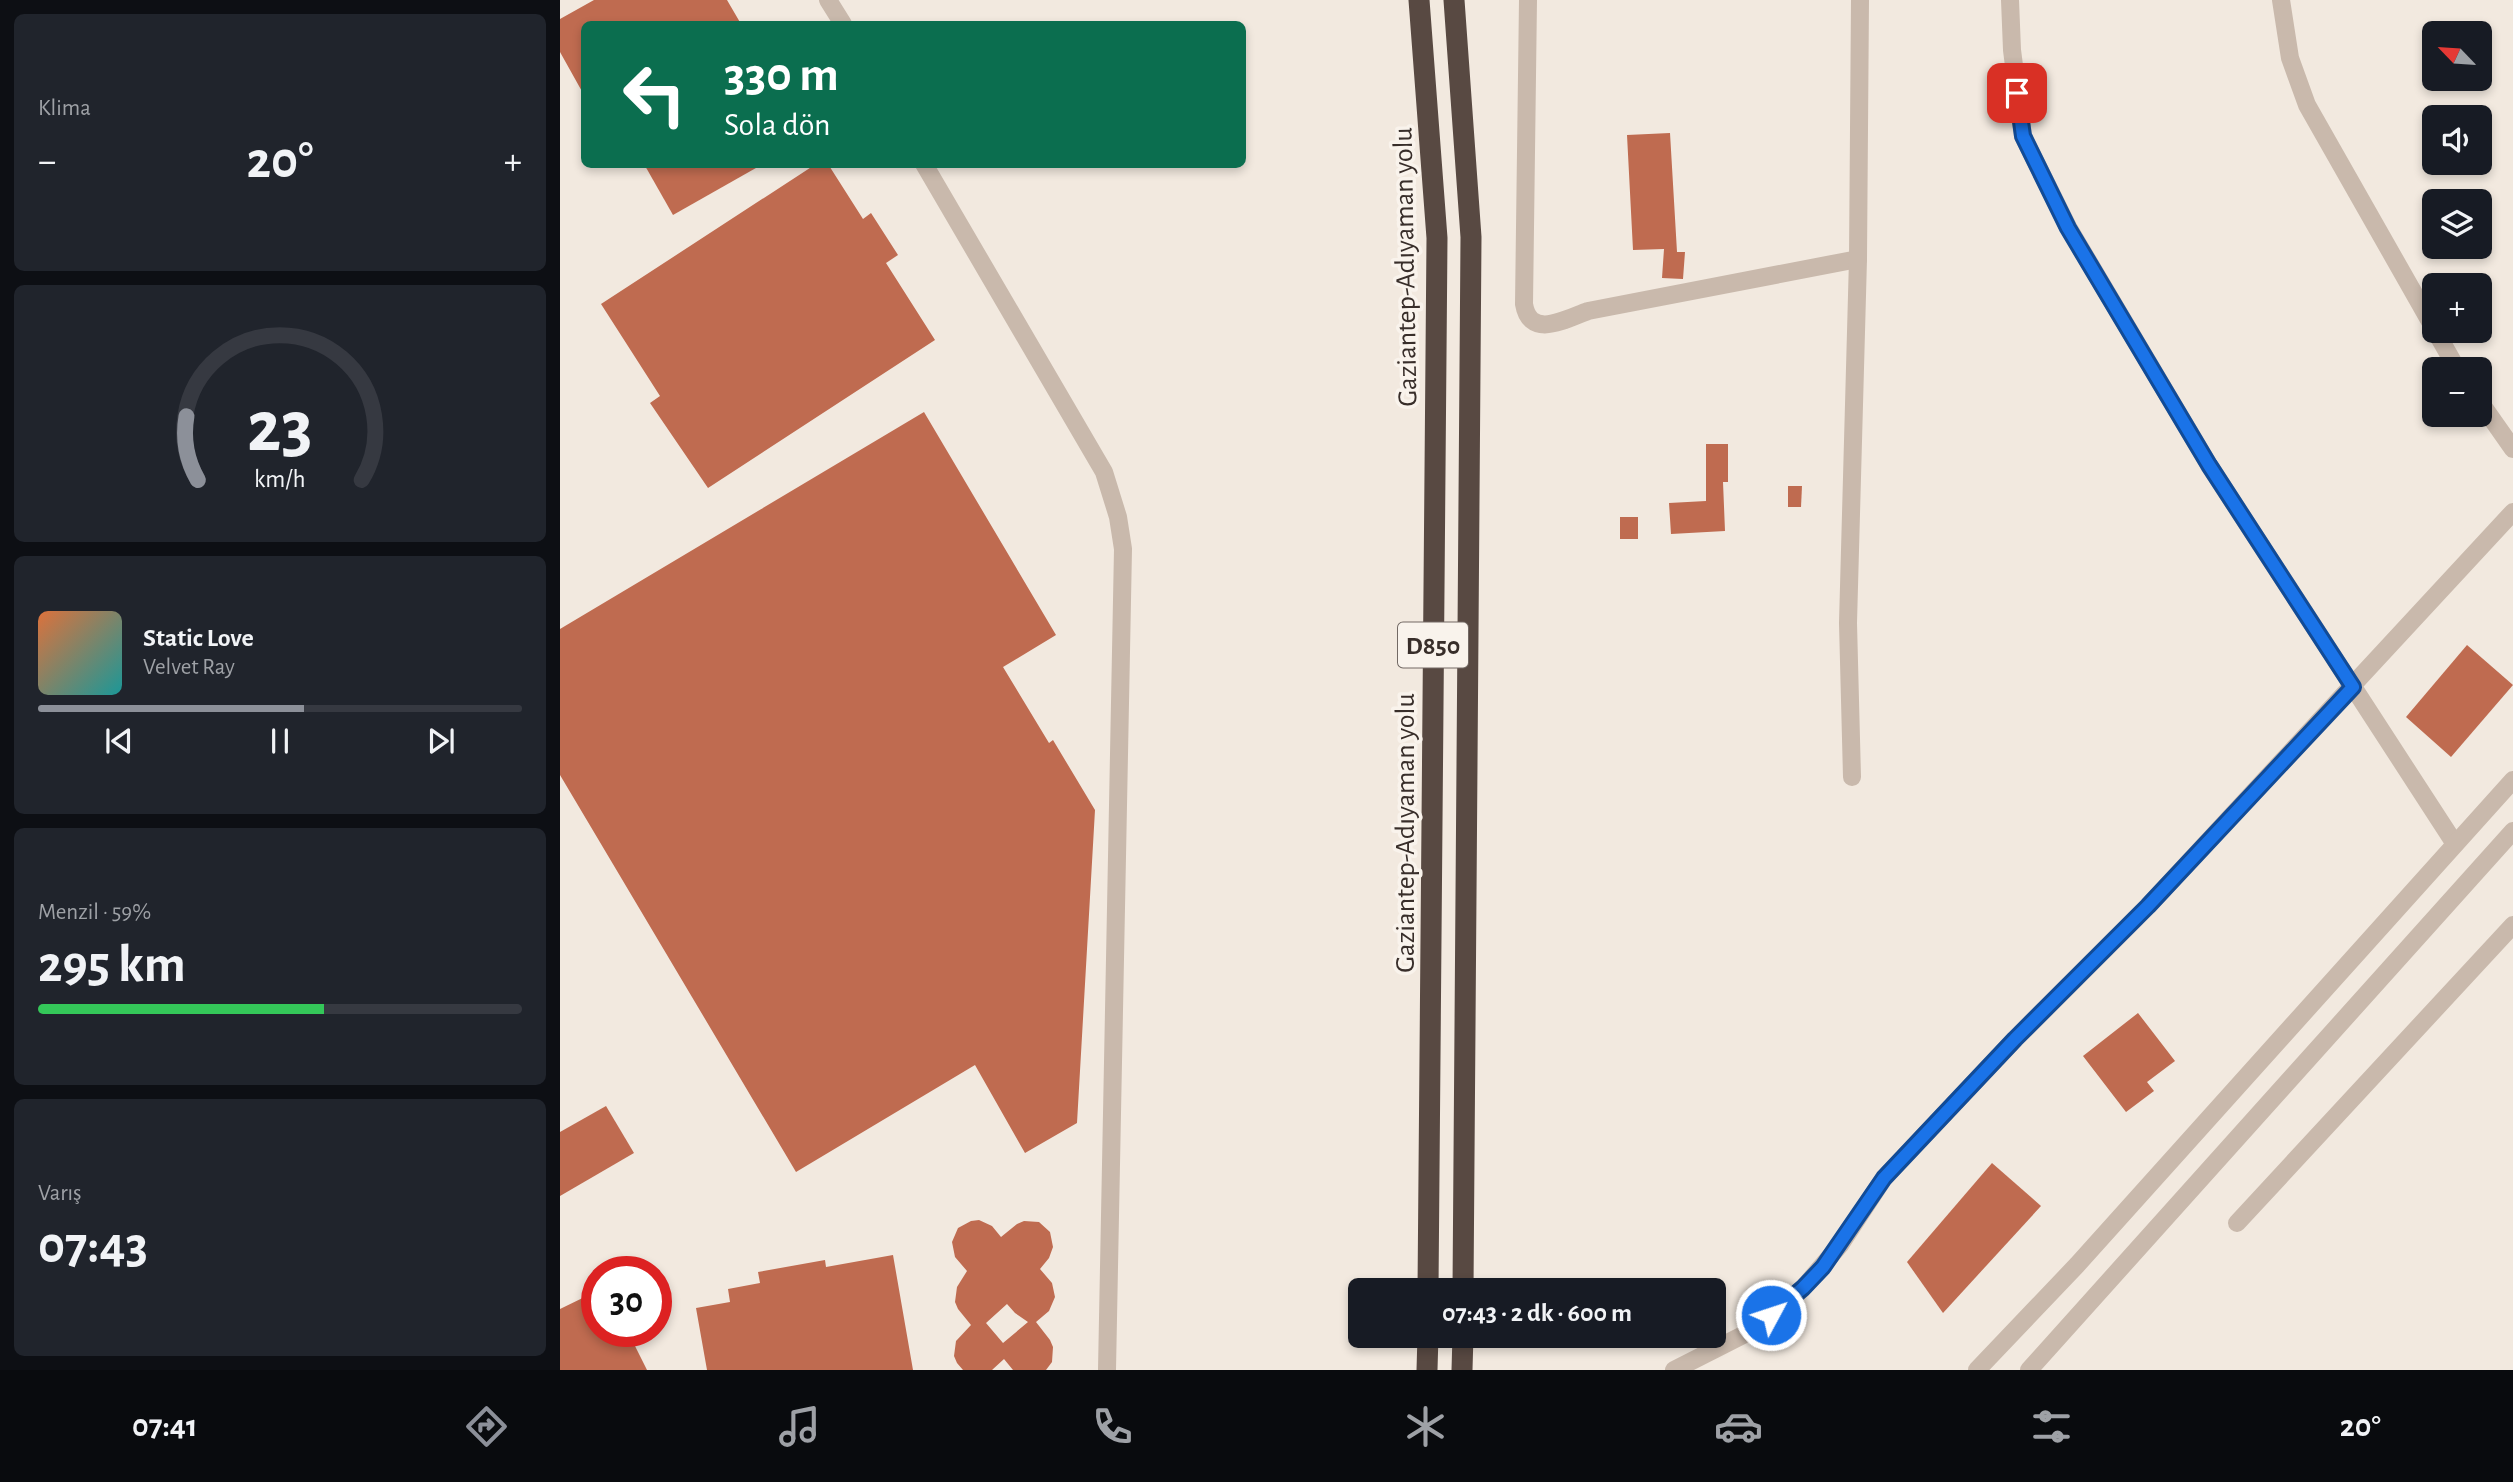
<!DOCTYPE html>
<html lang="tr">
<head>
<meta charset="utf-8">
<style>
	:root { --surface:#171b24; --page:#20242c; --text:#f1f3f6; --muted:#9ea1a6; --line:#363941; --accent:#8c9099 }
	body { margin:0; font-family:"Alegreya Sans",sans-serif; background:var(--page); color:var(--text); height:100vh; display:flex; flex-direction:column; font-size:26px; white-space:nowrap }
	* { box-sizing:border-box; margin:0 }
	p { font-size:23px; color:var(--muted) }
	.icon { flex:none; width:38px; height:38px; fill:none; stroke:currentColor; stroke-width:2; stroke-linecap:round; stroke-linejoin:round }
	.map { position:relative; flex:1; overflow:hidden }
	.drawer { display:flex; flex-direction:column; gap:14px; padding:14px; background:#0d0f14; width:560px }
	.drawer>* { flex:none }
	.guide { position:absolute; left:21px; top:21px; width:665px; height:147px; border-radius:10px; box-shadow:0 4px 10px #0003; background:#0b6e4f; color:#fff; overflow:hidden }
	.needle { width:46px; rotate:295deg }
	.controls { position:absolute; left:1862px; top:21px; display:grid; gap:14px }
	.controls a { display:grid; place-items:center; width:70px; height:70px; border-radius:10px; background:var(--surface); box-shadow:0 4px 10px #0003; font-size:35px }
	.speed { position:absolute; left:21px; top:1256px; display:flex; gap:14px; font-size:35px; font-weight:700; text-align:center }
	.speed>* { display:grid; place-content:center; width:91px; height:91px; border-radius:50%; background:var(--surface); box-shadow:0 4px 10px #0003; line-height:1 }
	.speed .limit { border:10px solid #d22; background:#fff; color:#111 }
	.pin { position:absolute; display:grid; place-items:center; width:60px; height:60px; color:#fff; margin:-30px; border-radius:14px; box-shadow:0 4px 10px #0006 }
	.me { position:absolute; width:77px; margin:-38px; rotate:50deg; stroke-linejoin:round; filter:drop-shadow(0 0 5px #0008) }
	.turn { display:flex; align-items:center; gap:24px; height:147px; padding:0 28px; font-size:32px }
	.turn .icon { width:91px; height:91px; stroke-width:2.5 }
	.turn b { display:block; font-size:49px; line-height:60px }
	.big { font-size:52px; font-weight:700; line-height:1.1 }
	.drawer .tile { flex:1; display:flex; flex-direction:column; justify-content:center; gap:10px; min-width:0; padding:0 24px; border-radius:10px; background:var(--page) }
	.drawer .dial { align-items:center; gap:0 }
	.dial svg { height:182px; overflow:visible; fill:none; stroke:var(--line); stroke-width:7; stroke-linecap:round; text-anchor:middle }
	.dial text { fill:var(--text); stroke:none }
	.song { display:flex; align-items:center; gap:21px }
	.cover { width:84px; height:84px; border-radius:10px; background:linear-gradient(135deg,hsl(20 70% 55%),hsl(180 70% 35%)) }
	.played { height:7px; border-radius:4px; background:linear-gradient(90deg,var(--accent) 55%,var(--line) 55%) }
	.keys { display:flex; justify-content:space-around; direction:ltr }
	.heat { display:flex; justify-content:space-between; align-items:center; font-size:38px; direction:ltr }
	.charge { height:10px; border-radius:5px; background:linear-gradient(90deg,#34c759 59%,var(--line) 0) }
	.trip { position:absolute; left:788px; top:1278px; width:378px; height:70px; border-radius:10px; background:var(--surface); box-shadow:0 4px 10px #0003; font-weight:700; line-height:70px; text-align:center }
	.tab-bar { display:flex; height:112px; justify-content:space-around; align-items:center; background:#090b0e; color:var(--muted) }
	.tab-bar .icon { width:49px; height:49px }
	.tab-bar .on { color:var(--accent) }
	.tab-bar b { font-size:32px; color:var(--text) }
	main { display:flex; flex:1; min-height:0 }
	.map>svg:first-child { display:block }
	.building { fill:#bf6b50; fill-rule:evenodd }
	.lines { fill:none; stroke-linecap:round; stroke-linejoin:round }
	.minor { stroke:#c9b9ac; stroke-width:18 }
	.highway { stroke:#584942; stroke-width:21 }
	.route-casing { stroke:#114b97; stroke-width:18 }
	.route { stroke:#1a73e8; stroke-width:12 }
	.labels { text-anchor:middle; stroke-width:7; stroke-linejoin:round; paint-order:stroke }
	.shield { fill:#f9f3ec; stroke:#726964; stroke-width:2 }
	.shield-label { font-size:26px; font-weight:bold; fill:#382e2a }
	.street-label { font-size:28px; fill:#382e2a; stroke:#f9f3ec }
</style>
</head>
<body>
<main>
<section class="drawer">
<div class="tile"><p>Klima</p>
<div class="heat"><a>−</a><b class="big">20°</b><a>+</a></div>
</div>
<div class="tile dial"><svg viewBox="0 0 100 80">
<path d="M14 69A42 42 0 1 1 86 69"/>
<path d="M14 69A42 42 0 0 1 9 41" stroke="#8c9099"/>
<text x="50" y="56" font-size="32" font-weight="700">23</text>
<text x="50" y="72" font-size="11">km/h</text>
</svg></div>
<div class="tile">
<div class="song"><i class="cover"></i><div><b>Static Love</b><p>Velvet Ray</p></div></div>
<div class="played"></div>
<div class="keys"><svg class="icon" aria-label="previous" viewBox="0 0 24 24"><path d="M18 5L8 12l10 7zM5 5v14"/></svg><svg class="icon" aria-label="pause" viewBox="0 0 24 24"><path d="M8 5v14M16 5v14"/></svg><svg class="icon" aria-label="next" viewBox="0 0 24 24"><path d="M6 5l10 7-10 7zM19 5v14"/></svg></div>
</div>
<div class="tile"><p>Menzil · 59%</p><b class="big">295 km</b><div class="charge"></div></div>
<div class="tile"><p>Varış</p><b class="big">07:43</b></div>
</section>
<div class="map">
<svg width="1953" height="1370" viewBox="0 0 1953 1370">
	<rect width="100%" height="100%" fill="#f2e9df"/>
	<g class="building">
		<polygon points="34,0 167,0 181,24 24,24 24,95 0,52 0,19"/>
		<polygon points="1110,133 1117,252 1125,252 1123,279 1102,278 1104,249 1073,250 1067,135"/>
		<polygon points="84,164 203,164 113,215"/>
		<polygon points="256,164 268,164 303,219 311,213 338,255 326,263 375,340 148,488 90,403 100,396 41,304"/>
		<polygon points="364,412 496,635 443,667 489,743 493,740 535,810 517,1123 465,1153 415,1065 236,1172 0,775 0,629"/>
		<polygon points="1146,444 1168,444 1168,482 1163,482 1165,531 1111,534 1109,503 1146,501"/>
		<polygon points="1228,486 1242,486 1241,507 1228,507"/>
		<rect x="1060" y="517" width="18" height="22"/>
		<polygon points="1907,645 1953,685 1891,757 1846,717"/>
		<polygon points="1578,1013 1615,1061 1587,1082 1594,1091 1566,1112 1523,1056"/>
		<polygon points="46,1106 74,1153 0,1196 0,1132"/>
		<polygon points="1432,1163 1481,1206 1383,1313 1347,1262"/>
		<path d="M419 1220 432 1226 441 1237 457 1224 464 1221 479 1222 490 1232 493 1247 489 1258 480 1269 492 1283 495 1297 489 1311 476 1322 490 1340 493 1347 492 1362 486 1370H453L444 1359 432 1370H403L397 1363 394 1356 396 1341 411 1325 398 1309 395 1302 397 1287 407 1271 395 1257 392 1242 398 1228 411 1221ZM447 1304 455 1313 468 1322 443 1343 426 1323Z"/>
		<polygon points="333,1255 353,1370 147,1370 136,1308 170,1302 168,1289 200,1283 198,1272 265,1260 266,1267"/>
		<polygon points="37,1291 37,1332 68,1332 87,1370 0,1370 0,1309"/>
	</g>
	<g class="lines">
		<g class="minor">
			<polyline points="268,0 283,24"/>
			<path d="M968 0 964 304C970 340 1006 319 1028 311L1298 259"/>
			<polyline points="1450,0 1452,50 1463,136 1508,227 1649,465 1895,844"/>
			<polyline points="1721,0 1730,58 1747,105 1897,369"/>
			<polyline points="364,164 544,472 558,517 563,549 547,1370"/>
			<polyline points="1920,402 1953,449"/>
			<polyline points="1292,777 1288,623 1298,259 1300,0"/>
			<polyline points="1677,1223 1953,925"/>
			<polyline points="1114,1370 1185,1334 1222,1307 1243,1288 1280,1245 1324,1178 1455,1039 1588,906 1953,512"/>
			<polyline points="1417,1370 1517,1265 1953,780"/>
			<polyline points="1469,1370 1953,831"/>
		</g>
		<g class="highway">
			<polyline points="859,0 877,238 868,1290"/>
			<polyline points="894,0 911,237 903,1290"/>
			<polyline points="867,1370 868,1335"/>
			<polyline points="902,1370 903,1335"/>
		</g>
	</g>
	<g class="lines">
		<defs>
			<polyline id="route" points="1211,1315 1243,1288 1263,1267 1324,1178 1455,1039 1588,906 1793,687 1649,465 1508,228 1463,136 1457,93"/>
		</defs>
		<use href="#route" class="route-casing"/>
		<use href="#route" class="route"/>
	</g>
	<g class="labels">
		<rect class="shield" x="838" y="622.5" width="70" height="45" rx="5"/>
		<g class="shield-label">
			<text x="873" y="654">D850</text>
		</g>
		<g class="street-label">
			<text transform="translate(844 267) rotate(-91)" y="10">Gaziantep-Adıyaman yolu</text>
			<text transform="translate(844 833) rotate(-90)" y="10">Gaziantep-Adıyaman yolu</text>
		</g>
	</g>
</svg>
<div class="controls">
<a><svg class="needle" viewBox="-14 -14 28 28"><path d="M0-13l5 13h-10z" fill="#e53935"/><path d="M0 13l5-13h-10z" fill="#9ea1a6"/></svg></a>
<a><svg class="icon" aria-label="sound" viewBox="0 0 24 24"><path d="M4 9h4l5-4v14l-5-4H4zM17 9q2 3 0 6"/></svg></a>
<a><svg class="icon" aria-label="layers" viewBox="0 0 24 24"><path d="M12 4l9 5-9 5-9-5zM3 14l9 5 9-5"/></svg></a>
<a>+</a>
<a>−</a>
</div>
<div class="speed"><div class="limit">30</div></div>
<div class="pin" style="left:1457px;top:93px;background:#d93025"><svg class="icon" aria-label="arrive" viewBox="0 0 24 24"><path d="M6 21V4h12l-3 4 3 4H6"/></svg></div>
<svg class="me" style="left:1211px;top:1315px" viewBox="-20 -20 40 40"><circle r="17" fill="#1a73e8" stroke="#fff" stroke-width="3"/><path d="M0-11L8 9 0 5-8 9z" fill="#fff"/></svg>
<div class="trip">07:43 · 2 dk · 600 m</div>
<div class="guide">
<div class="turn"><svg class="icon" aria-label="left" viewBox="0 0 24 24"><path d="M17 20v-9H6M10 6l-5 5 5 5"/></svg><div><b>330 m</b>Sola dön</div></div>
</div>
</div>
</main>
<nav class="tab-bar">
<b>07:41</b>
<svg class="icon on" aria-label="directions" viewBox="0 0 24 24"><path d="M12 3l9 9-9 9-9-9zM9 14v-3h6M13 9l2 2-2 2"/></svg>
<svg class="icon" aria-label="music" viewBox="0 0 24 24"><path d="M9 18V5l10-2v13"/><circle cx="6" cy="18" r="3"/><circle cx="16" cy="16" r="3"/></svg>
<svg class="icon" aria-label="phone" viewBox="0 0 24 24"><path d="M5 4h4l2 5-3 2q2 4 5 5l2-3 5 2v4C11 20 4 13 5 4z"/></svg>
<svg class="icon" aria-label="climate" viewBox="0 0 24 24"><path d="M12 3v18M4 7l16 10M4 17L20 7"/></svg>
<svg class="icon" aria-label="car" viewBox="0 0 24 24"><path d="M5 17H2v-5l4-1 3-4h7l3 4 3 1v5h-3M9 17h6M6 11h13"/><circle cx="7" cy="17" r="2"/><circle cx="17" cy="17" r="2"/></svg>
<svg class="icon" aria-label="filters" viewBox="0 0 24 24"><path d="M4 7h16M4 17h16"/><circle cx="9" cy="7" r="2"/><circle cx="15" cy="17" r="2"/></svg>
<b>20°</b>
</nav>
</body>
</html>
